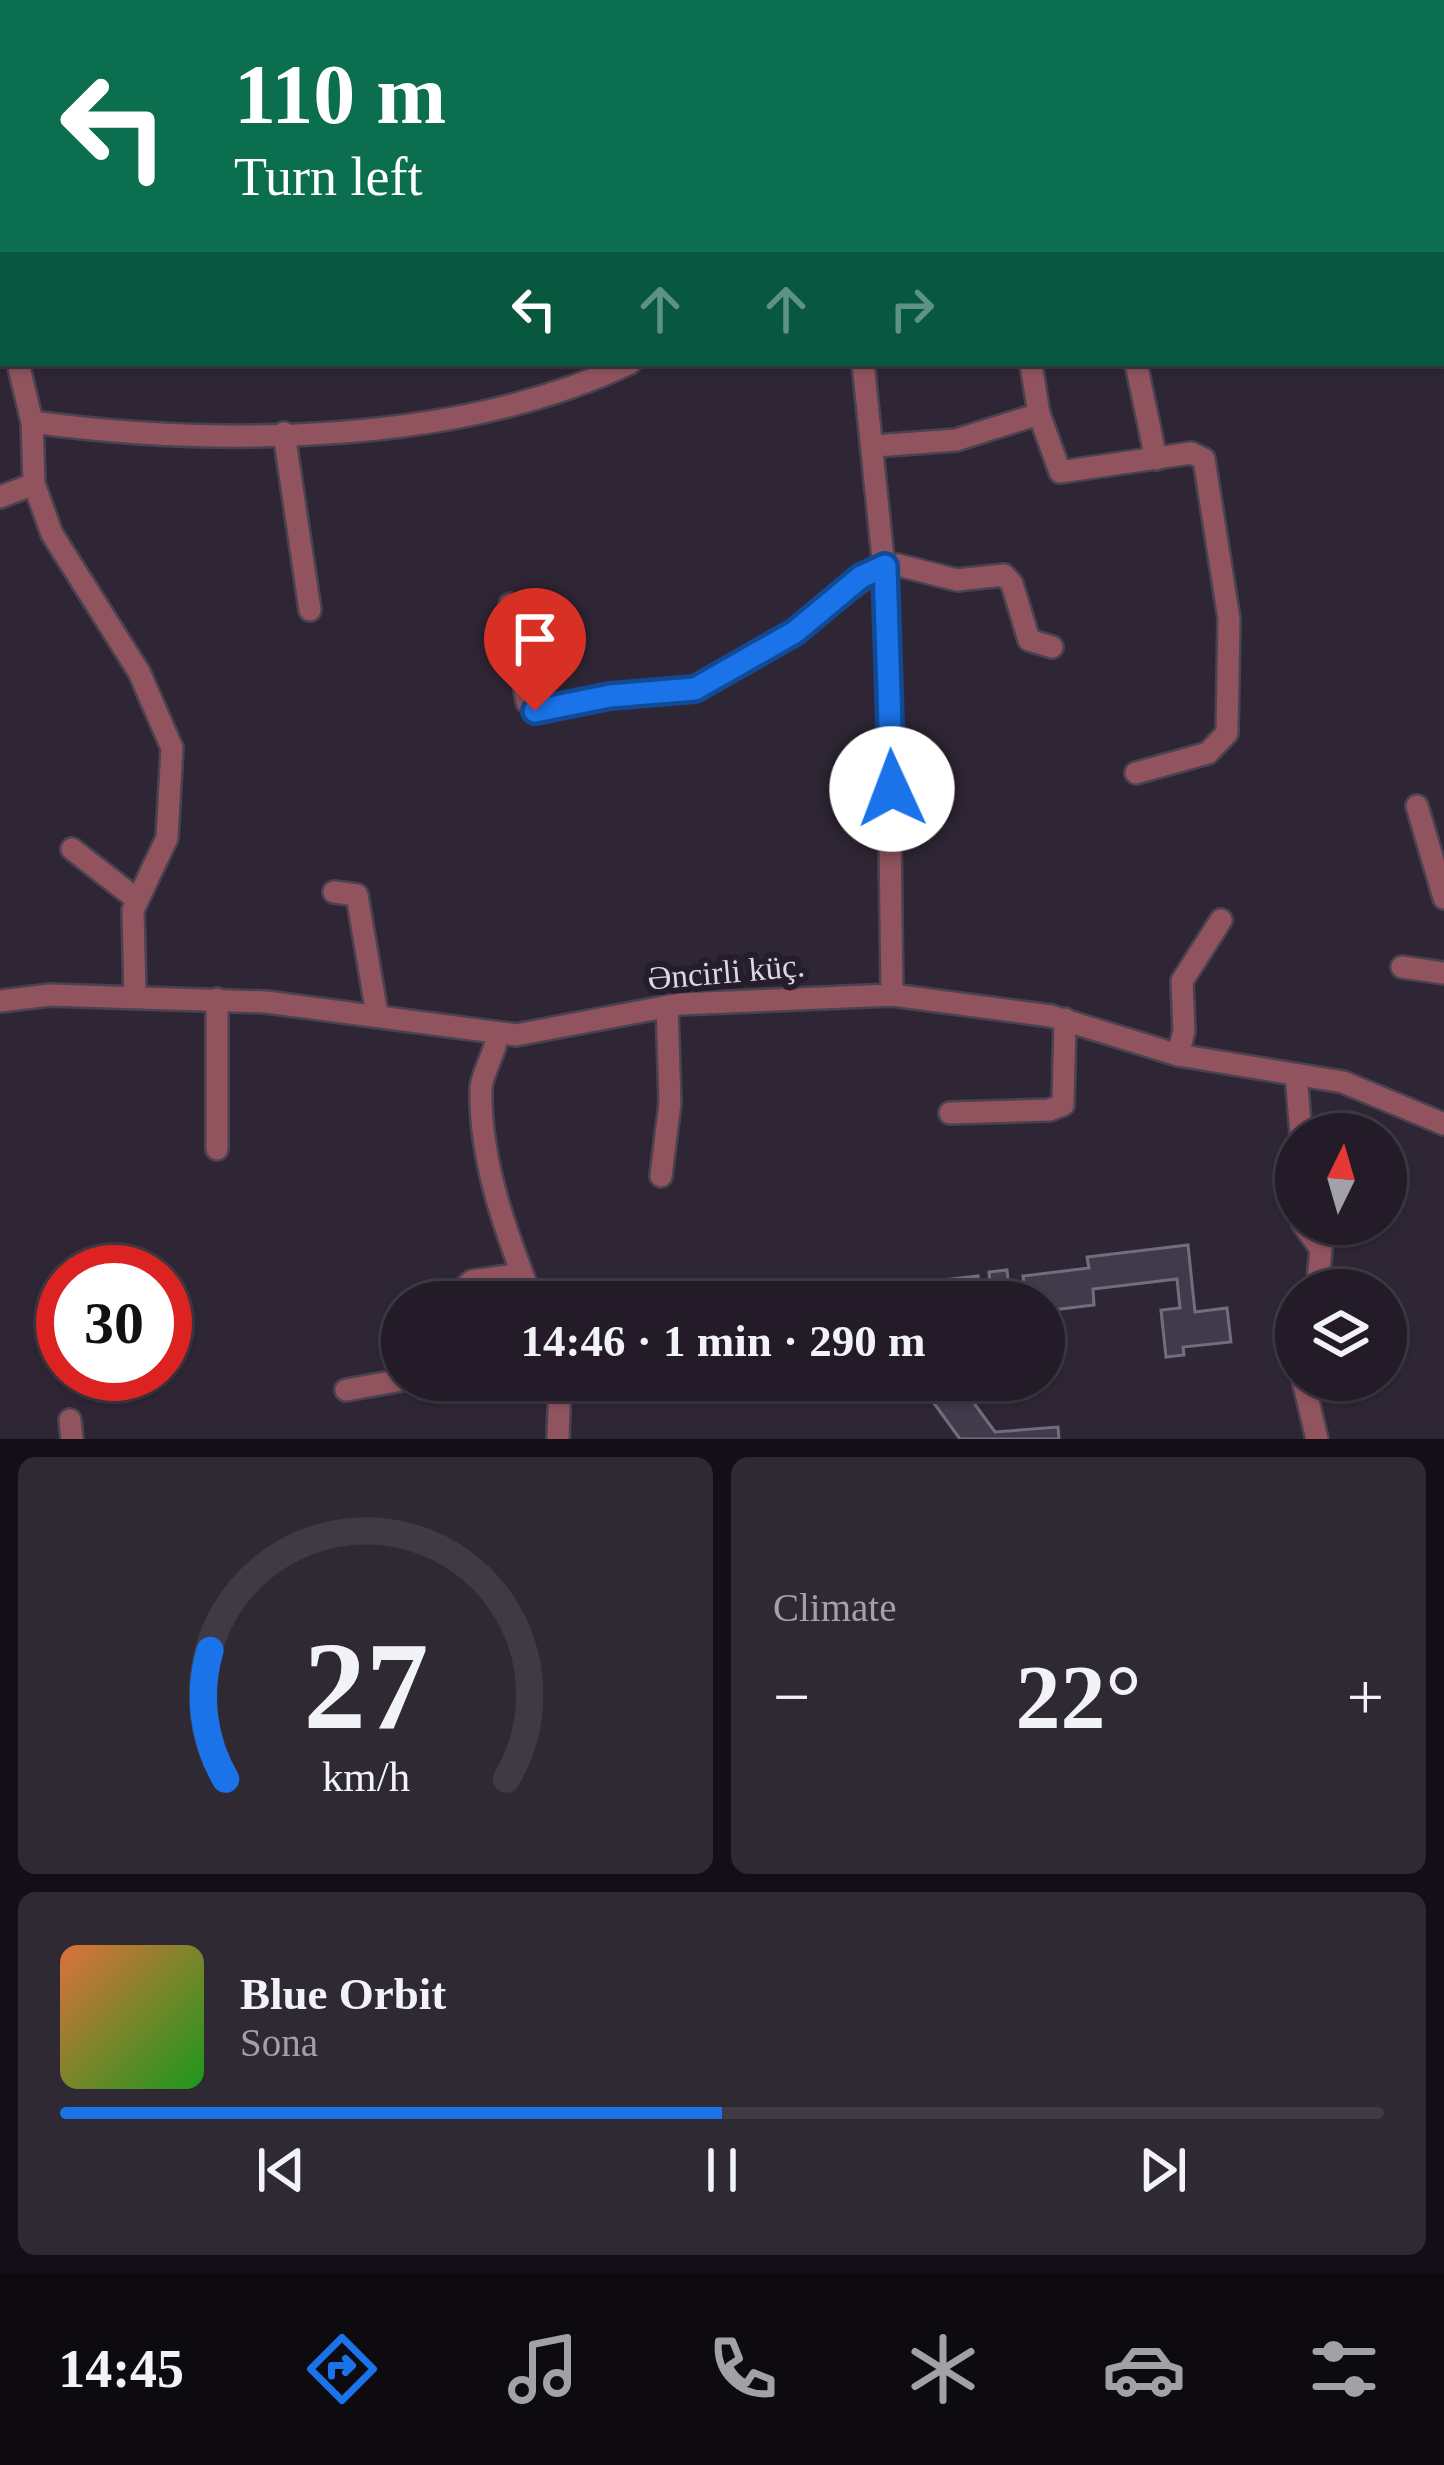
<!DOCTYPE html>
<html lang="en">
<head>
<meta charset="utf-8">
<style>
	:root { --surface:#231c28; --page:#2f2934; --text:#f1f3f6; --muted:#a3a1a8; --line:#403a45; --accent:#1a73e8 }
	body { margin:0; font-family:Georgia,serif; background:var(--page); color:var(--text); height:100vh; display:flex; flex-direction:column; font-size:45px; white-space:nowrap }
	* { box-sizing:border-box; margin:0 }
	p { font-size:39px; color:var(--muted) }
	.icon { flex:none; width:66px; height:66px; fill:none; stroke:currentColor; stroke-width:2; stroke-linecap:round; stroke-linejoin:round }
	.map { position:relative; height:1439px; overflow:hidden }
	.side { display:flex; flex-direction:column; gap:18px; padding:18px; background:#130f16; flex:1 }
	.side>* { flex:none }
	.guide { position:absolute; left:0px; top:0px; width:1446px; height:366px; box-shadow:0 3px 9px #0004,0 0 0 3px var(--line); background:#0b6e4f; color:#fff; overflow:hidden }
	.needle { width:78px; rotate:5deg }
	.tools { position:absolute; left:1275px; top:1113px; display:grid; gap:24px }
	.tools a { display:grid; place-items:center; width:132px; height:132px; border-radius:50%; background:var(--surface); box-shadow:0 3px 9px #0004,0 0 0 3px var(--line); font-size:60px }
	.speed { position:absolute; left:36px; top:1245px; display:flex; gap:24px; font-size:60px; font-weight:700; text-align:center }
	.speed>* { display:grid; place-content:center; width:156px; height:156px; border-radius:50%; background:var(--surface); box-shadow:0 3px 9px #0004,0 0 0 3px var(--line); line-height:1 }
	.speed .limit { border:18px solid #d22; background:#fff; color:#111 }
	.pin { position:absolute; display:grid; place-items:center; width:102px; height:102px; color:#fff; margin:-123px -51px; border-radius:50% 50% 50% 0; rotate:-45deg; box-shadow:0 0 12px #0007 }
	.pin .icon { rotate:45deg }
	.me { position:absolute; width:132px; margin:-66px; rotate:358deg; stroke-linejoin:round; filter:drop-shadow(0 0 9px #0008) }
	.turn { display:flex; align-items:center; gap:42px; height:252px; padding:0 36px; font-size:54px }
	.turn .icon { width:156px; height:156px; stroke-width:2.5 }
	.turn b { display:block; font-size:84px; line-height:102px }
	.lanes { display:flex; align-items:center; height:114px; padding:0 36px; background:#0003; justify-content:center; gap:60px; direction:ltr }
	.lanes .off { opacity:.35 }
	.big { font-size:90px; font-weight:800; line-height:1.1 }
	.side .widget { flex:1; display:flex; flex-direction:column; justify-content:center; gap:18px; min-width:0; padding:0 42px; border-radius:18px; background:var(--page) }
	.side .dial { align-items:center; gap:0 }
	.dial svg { height:312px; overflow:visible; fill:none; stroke:var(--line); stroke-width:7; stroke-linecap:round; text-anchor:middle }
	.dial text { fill:var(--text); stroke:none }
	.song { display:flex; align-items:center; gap:36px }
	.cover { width:144px; height:144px; border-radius:18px; background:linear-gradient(135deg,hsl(20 70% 55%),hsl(120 70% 35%)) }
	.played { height:12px; border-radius:6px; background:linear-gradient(90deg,var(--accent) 50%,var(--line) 50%) }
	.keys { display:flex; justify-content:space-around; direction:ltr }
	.heat { display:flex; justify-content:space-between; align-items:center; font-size:66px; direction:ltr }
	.side .tiles { flex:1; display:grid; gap:18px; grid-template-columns:1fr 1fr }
	.widget:last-child { grid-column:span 2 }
	.trip { position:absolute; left:381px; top:1281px; width:684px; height:120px; border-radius:60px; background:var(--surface); box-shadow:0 3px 9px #0004,0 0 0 3px var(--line); font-weight:800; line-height:120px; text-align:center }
	.dock { display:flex; height:192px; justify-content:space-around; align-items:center; background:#0e0b10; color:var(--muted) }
	.dock .icon { width:84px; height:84px }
	.dock .on { color:var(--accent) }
	.dock b { font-size:54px; color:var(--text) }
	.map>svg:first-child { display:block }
	.building { fill:#3f3b4b; stroke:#716c7f; stroke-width:3 }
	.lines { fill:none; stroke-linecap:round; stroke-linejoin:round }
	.minor-casing { stroke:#4b4250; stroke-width:26 }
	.minor { stroke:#91545f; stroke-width:21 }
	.route-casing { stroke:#114b97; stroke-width:30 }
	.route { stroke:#1a73e8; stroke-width:21 }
	.labels { text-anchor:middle; stroke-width:12; stroke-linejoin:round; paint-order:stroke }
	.street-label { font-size:33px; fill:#dcd7e0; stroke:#251d2b }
</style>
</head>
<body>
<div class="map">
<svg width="1444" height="1439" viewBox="0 0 1444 1439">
	<rect width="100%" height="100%" fill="#2f2635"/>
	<g class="building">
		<polygon points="1188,1245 1195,1312 1227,1308 1231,1342 1183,1347 1184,1355 1166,1357 1161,1310 1180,1308 1177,1279 1093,1289 1094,1305 1044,1311 1044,1302 913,1302 910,1284 978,1276 979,1284 990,1282 989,1272 1007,1270 1010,1301 1026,1300 1023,1276 1089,1268 1087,1257"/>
		<polygon points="917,1380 957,1380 995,1432 1058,1427 1059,1439 960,1439"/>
	</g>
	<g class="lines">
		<defs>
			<g id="minor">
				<polyline points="370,0 371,3"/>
				<polyline points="562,0 566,3"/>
				<polyline points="1106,0 1107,3"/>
				<polyline points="1366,0 1366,3"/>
				<polyline points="841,3 841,0"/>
				<polyline points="0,241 3,250"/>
				<polyline points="1443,306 1444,308"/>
				<polyline points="0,322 3,322"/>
				<polyline points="18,363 32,422 34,484 52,534 139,672 172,748 167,838 133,910 135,996"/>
				<polyline points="863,363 887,598 892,995"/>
				<polyline points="1136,363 1156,459"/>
				<polyline points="1031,364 1039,414 1060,472 1191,453 1204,459 1229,619 1227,733 1208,753 1136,773"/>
				<path d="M32 422C219 447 457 445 630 363"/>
				<polyline points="284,433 310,610"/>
				<polyline points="875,446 956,440 1039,414"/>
				<polyline points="0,497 34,484"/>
				<polyline points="510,604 527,702 541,712 610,696 695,689 795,632 877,568 898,565 957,580 1004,575 1012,584 1029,640 1052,647"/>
				<polyline points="1417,806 1444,898"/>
				<polyline points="72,849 135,898"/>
				<polyline points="334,892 357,895 377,1014"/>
				<polyline points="1402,967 1444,973"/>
				<polyline points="217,999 217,1149"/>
				<polyline points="0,1001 50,995 266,1002 516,1035 680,1004 892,995 1051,1016 1178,1055 1343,1082 1444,1124"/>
				<path d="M498 1034C495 1053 482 1074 481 1088 479 1160 507 1236 533 1302"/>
				<polyline points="1178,1055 1184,1031 1182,981 1221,920"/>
				<polyline points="1296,1075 1301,1134"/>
				<polyline points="950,1113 1049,1110 1063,1105 1065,1019"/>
				<polyline points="661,1176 670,1103 667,1006"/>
				<polyline points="1303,1224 1321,1249 1317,1290"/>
				<polyline points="460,1302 460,1292 472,1281 521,1274"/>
				<polyline points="1303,1380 1317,1439"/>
				<polyline points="346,1390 402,1380"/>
				<polyline points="70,1420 72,1439"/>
				<polyline points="558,1439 560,1380"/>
			</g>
		</defs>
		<use href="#minor" class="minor-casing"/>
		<use href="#minor" class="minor"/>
	</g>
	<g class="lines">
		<defs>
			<polyline id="route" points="535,711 610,696 695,689 795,632 861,577 885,566 892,789"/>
		</defs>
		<use href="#route" class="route-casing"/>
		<use href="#route" class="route"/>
	</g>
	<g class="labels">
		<g class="street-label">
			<text transform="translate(726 971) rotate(-5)" y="12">Əncirli küç.</text>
		</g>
	</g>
</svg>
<div class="tools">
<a><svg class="needle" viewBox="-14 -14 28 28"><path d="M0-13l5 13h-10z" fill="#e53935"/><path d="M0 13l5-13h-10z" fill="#a3a1a8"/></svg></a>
<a><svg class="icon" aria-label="layers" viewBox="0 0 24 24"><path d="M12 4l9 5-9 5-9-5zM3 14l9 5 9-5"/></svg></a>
</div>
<div class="speed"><div class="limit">30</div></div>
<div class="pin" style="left:535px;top:711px;background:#d93025"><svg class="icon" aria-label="arrive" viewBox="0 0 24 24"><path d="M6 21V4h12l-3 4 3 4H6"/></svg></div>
<svg class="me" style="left:892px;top:789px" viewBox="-20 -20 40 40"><circle r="19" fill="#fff"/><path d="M0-13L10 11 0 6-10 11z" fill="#1a73e8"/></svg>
<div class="trip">14:46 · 1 min · 290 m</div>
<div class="guide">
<div class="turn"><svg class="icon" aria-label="left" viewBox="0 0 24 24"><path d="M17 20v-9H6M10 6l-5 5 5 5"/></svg><div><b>110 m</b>Turn left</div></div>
<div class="lanes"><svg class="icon" aria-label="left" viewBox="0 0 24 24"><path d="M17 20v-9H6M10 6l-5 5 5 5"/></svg><svg class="icon off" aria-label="ahead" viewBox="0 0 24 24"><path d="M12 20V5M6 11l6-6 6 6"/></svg><svg class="icon off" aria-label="ahead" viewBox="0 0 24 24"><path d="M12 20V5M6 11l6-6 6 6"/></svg><svg class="icon off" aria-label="right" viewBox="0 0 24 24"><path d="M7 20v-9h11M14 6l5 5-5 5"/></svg></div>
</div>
</div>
<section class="side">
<div class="tiles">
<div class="widget dial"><svg viewBox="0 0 100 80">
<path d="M14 69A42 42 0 1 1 86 69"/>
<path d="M14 69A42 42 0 0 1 10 36" stroke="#1a73e8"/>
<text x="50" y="56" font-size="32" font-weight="700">27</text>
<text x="50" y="72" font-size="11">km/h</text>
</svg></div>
<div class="widget"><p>Climate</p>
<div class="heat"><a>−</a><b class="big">22°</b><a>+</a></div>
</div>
<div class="widget">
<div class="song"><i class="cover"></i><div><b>Blue Orbit</b><p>Sona</p></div></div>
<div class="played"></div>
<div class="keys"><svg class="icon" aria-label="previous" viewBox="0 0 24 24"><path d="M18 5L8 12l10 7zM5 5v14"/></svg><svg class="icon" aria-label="pause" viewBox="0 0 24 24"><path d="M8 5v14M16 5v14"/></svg><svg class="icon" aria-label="next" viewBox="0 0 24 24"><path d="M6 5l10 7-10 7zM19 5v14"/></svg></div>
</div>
</div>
</section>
<nav class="dock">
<b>14:45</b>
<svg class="icon on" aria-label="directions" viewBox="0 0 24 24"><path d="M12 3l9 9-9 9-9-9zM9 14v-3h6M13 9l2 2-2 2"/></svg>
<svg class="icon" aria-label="music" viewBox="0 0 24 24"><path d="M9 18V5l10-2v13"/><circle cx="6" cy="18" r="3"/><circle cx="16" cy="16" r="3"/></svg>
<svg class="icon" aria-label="phone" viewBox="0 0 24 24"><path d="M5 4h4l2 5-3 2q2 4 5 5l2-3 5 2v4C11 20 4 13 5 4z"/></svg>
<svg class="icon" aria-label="climate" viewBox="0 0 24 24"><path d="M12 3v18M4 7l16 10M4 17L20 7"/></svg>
<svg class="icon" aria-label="car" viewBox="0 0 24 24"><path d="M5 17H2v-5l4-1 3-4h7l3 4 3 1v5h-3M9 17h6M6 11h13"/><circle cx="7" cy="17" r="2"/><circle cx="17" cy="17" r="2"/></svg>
<svg class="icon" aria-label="filters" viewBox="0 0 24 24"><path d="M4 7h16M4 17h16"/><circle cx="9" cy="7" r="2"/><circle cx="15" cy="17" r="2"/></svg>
</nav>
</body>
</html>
